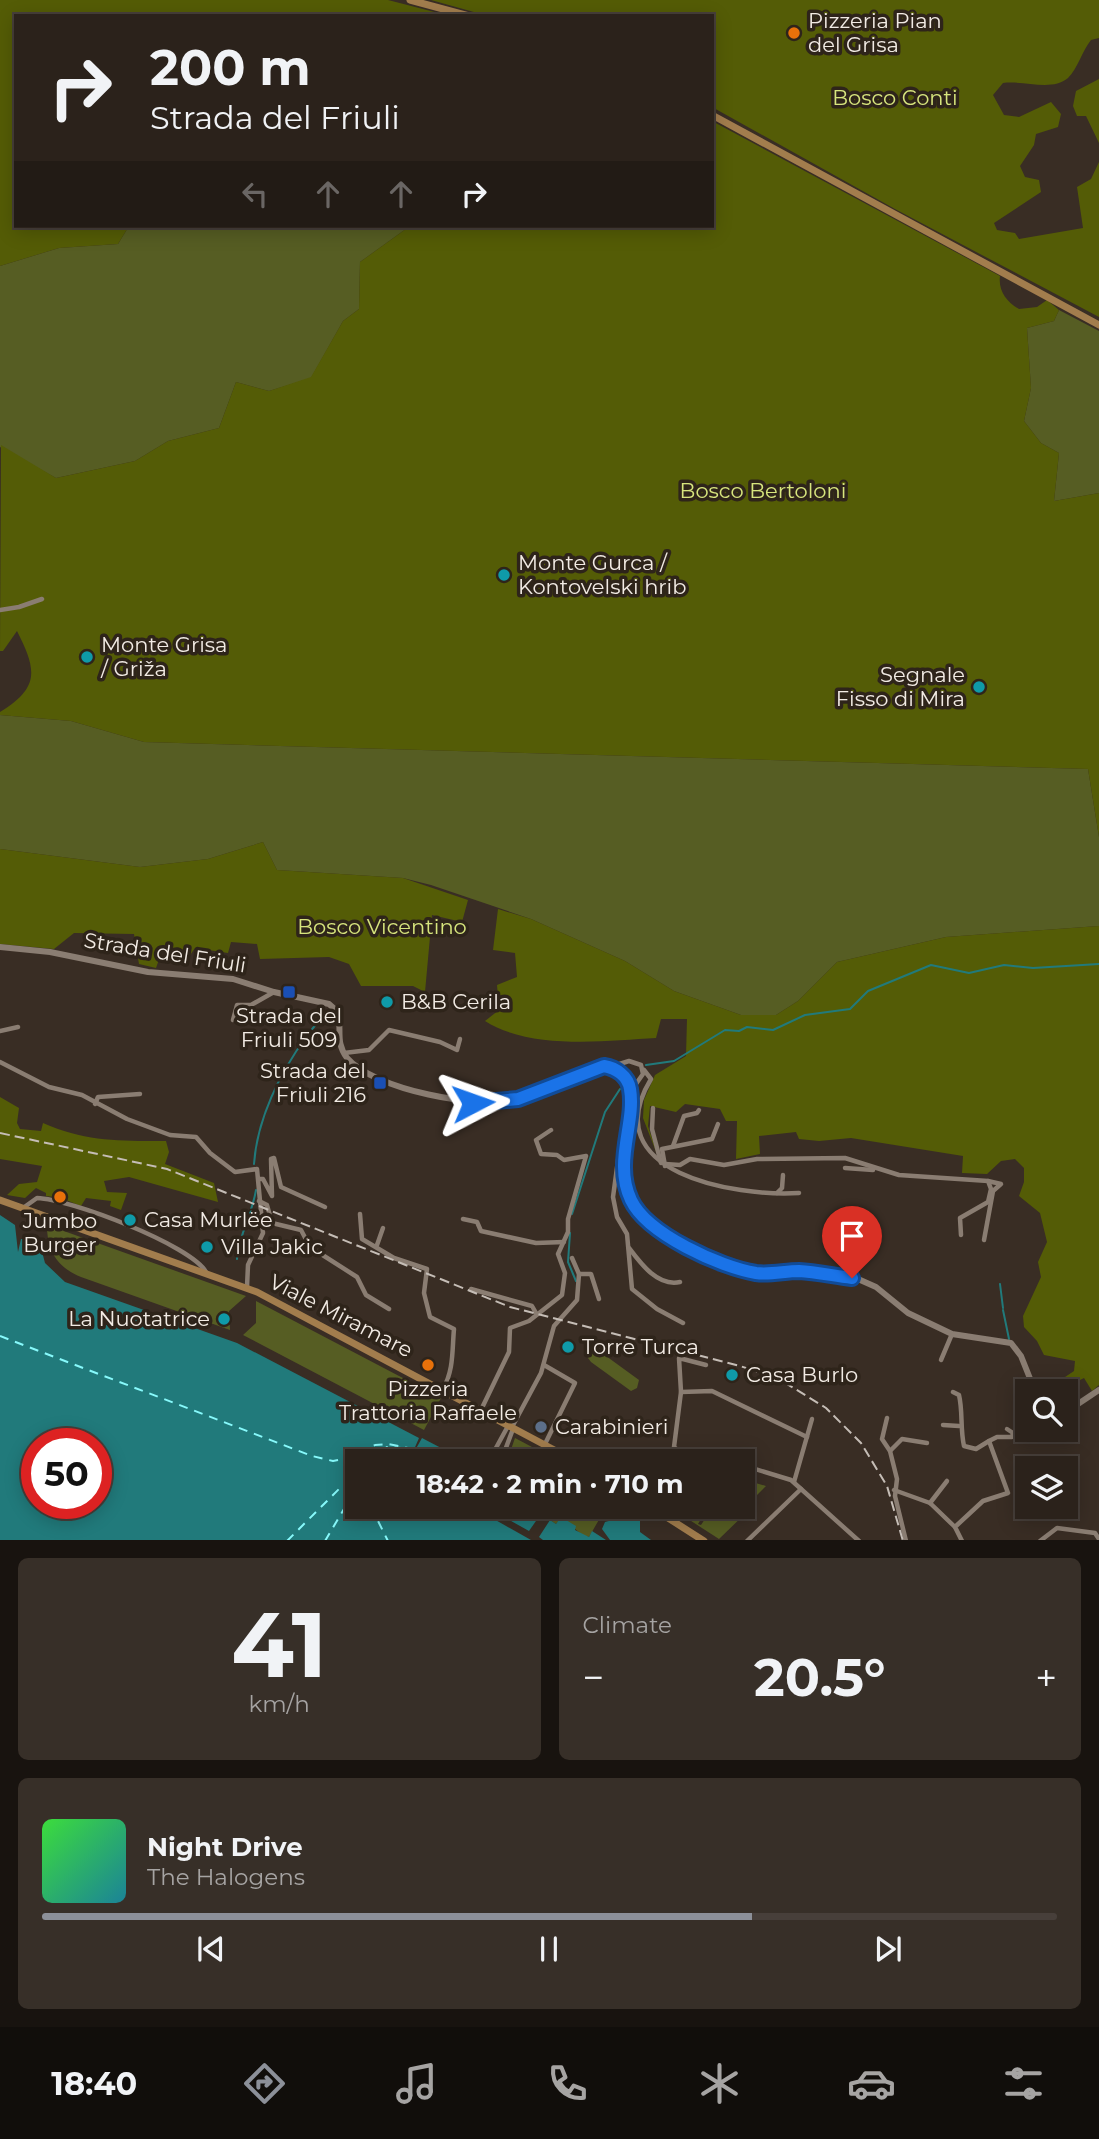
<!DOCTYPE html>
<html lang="en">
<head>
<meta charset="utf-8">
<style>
	:root { --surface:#2b221b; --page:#372f28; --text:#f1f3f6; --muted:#a6a4a3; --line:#473f3a; --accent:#8c9099 }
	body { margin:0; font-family:Montserrat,sans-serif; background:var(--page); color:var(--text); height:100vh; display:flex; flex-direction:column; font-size:26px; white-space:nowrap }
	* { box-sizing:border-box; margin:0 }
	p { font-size:23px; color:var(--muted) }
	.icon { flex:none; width:38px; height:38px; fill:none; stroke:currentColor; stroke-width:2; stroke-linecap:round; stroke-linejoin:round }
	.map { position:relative; height:1540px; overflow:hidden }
	.side { display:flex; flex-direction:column; gap:18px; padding:18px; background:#18130f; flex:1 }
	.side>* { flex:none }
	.banner { position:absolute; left:14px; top:14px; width:700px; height:214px; border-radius:0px; box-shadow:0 4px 18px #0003,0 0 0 2px var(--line); background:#2b221b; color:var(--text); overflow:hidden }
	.controls { position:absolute; left:1015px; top:1379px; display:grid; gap:14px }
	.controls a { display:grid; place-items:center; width:63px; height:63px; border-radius:0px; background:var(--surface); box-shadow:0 4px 18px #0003,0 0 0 2px var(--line); font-size:35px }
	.speed { position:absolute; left:21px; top:1428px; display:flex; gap:14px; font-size:35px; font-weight:700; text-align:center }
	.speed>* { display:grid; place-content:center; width:91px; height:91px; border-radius:50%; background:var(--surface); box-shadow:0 4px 18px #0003,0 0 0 2px var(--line); line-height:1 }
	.speed .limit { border:10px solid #d22; background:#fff; color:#111 }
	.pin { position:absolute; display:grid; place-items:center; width:60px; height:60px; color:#fff; margin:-72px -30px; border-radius:50% 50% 50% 0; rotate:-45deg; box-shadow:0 0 7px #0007 }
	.pin .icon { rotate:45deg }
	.me { position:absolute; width:77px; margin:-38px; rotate:86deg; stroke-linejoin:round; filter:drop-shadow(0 0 5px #0008) }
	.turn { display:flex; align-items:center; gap:24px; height:147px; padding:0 21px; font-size:32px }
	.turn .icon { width:91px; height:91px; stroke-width:2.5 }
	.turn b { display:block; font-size:49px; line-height:60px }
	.lanes { display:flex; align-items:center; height:66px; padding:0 21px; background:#0003; justify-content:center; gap:35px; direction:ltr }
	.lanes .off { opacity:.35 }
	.big { font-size:52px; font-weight:700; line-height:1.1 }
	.side .tile { flex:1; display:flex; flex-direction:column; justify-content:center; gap:10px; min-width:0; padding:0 24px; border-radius:10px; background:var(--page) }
	.side .dial { align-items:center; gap:0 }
	.dial b { font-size:91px; line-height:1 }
	.song { display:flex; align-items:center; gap:21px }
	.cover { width:84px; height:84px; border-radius:10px; background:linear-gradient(135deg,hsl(120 70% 55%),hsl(190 70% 35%)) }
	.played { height:7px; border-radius:4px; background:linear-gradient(90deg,var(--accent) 70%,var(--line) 70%) }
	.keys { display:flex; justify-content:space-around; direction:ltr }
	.heat { display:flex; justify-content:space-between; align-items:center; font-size:38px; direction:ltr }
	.side .tiles { flex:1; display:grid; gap:18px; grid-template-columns:1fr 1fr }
	.tile:last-child { grid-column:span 2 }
	.trip { position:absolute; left:345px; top:1449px; width:410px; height:70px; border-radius:0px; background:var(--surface); box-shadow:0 4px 18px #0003,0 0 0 2px var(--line); font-weight:700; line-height:70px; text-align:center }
	.dock { display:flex; height:112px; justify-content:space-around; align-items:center; background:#110e0b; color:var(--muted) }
	.dock .icon { width:49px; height:49px }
	.dock .on { color:var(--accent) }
	.dock b { font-size:32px; color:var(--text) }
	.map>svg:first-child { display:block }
	.green { fill:#565d23 }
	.forest { fill:#545c06 }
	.water { fill:#217a7b; fill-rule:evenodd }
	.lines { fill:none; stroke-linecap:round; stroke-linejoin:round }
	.stream { stroke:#217a7b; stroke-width:2 }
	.ferry { stroke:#87f9fb; stroke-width:2; stroke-dasharray:9 7; stroke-linecap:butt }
	.street { stroke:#8a7d72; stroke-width:4.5 }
	.secondary { stroke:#8a7d72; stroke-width:6 }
	.primary { stroke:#a27d4d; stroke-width:7 }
	.rail { stroke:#c5bdb6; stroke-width:2; stroke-dasharray:10 5; stroke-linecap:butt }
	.route-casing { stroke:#114b97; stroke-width:18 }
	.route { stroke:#1a73e8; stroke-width:12 }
	.food-dot { fill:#e8710a; stroke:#2e241a; stroke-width:2.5 }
	.culture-dot { fill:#0f9aa8; stroke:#2e241a; stroke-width:2.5 }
	.transit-dot { fill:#1a4fb4; stroke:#2e241a; stroke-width:2.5 }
	.service-dot { fill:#5c6f8a; stroke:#2e241a; stroke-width:2.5 }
	.labels { text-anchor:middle; stroke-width:7; stroke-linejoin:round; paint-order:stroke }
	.poi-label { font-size:21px; fill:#f2ebe4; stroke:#2e241a; text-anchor:start }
	.park-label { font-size:21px; fill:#d7e57d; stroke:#2e241a }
	.street-label { font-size:21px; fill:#f2ebe4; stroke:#2e241a }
</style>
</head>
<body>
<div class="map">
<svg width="1099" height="1541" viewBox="0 0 1099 1541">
	<rect width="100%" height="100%" fill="#392d24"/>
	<g class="green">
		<polygon points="129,226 410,226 360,262 359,309 343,321 311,378 269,391 236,382 219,428 168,441 135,461 56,478 0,447 0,266 59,248 118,244"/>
		<polygon points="1059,310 1099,331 1099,493 1054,501 1059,453 1041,443 1024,421 1031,388 1027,328 1054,321"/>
		<polygon points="0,715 71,721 144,742 1088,769 1099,837 1099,926 946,937 837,962 798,1001 776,1015 741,1015 674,991 625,961 531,919 431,885 403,878 277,870 263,842 208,859 140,867 0,849"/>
		<path d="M47 1225 246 1296 229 1311 230 1330 81 1277C57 1267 47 1251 47 1225Z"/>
		<polygon points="256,1301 441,1398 424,1430 243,1335 256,1323"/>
		<polygon points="595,1348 639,1380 637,1388 631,1391 591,1362 588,1358"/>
		<polygon points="515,1438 532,1447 531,1450 537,1450 558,1461 507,1461"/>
		<polygon points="742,1479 766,1486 749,1503 748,1511 719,1539 688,1519 695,1515 701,1519 698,1524 701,1525 713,1507 742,1507"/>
		<polygon points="560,1507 597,1507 604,1511 589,1537 582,1535 562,1517 556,1524 550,1520"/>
	</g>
	<g class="forest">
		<polygon points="0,0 388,0 450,16 16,16 16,226 129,226 118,244 59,248 0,266"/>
		<path d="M431 0H1099V38L1091 40C1082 51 1078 68 1068 78 1052 92 1023 80 1003 83L993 95 1004 115 1019 117 1051 102 1061 114 1058 127 1036 134 1034 145 1020 166 1025 177 1039 180 1041 192 994 223 997 230 1015 233 1019 239 1083 228 1077 187 1091 179 1099 162V317L895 209 712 107V16H488Z"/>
		<polygon points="1099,79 1099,143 1086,116 1077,116 1073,106 1076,91"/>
		<path d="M712 121 1000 276C998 291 1007 302 1019 309L1037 307 1047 300 1059 310 1054 321 1027 328 1031 388 1024 421 1041 443 1059 453 1054 501 1099 493V837L1088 769 144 742 71 721 0 715V712C41 687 36 669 17 631L3 651H0L1 445 56 478 135 461 168 441 219 428 236 382 269 391 311 377 343 321 359 309 360 262 410 226H712Z"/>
		<polygon points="263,842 277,870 403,878 468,900 462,922 432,915 425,992 413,986 361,986 349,964 329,957 260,959 257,944 231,942 228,953 195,948 183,965 176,954 163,948 156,968 139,964 134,934 74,933 54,949 0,944 0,849 140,867 208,859"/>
		<path d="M498 909 531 919 625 961 674 991 741 1015H776L798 1001 837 962 946 937 1099 926V1385L1092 1391 1084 1378 1070 1385 1065 1377 1074 1371 1075 1361 1044 1355 1037 1341 1024 1327 1023 1316 1041 1277 1038 1262 1047 1242 1040 1213 1019 1196 1024 1182V1168L1015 1159 1001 1161 987 1174 962 1173 963 1156 851 1138 819 1141 799 1139 796 1132 759 1136 760 1154 736 1159 737 1121H726L720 1109 685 1104 676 1112 650 1106 648 1126 658 1157 643 1118 644 1100 655 1075 686 1056 687 1019H661L656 1038C605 1041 530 1050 485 1021L499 1010 497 985 517 977 515 953 493 950Z"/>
		<path d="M0 1097 19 1108 17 1123 20 1129 41 1131 43 1123C86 1142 120 1141 166 1141L169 1152 165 1164 214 1183 218 1202 129 1177 104 1181 107 1192 127 1193 121 1210 110 1206 111 1201 86 1198 81 1206 66 1200 67 1194 56 1192 54 1197 46 1196V1193L36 1188 25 1198 7 1195 19 1184 37 1182 42 1166 0 1159Z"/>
	</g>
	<g class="water">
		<path d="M0 1215 15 1225 18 1252 21 1239 39 1240 45 1263 65 1282 237 1343 419 1438 409 1461 422 1438 466 1461H357V1507H441L463 1519 476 1509 531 1540H0ZM37 1444H96V1503H37Z"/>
		<polygon points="486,1507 542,1507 545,1508 529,1531"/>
		<polygon points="561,1517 576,1526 575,1530 589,1537 592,1531 606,1540 543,1540 539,1537 550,1520 556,1524"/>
		<polygon points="620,1518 635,1518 640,1521 640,1532 651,1540 610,1540 602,1529 605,1522"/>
	</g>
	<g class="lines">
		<g class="stream">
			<polyline points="309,1033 322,1017 332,1011"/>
			<polyline points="646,1065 674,1061 725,1030 739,1031 747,1027 773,1030 805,1015 850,1009 868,991 931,965 969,973 1004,965 1033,968 1099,964"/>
			<path d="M254 1164C257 1119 280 1073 306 1037"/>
			<polyline points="572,1214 605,1112 620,1089"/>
			<polyline points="570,1233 568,1262 576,1281"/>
			<path d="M237 1259C239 1234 252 1215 256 1190"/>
			<polyline points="1000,1284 1003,1308"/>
			<polyline points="1003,1310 1009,1339"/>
		</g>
		<g class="ferry">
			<polyline points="0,1336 312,1456 333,1461 354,1457 375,1445 388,1444 413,1449 386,1449 371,1461"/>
			<polyline points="367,1461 387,1447 401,1448"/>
			<polyline points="374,1461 394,1450"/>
			<polyline points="371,1507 388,1541"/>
			<polyline points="287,1541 357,1471"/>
			<polyline points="325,1541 357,1487"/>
		</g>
		<g class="street">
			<polyline points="0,610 19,607 42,599"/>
			<polyline points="233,1020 237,1005 251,1005 274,992"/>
			<polyline points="0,1031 18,1027"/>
			<polyline points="344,1053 369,1050 389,1030 440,1042 457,1050 460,1039"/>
			<polyline points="0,1062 49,1087 82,1095 127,1119 170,1135 196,1137 210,1153 235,1172 257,1169 263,1233 248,1265 247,1287"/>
			<polyline points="610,1067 629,1061 641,1065 643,1074 631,1091"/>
			<path d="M644 1070 651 1079C594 1173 735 1197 799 1193"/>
			<polyline points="95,1104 98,1097 140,1094"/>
			<polyline points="653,1108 652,1129 661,1163"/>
			<polyline points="626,1136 621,1138 613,1197 617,1217 627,1234 632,1289 657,1309 683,1323"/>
			<polyline points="673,1146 684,1116 697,1113 699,1110"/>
			<polyline points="665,1164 680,1165 690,1159 724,1165 757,1159 845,1158 899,1175 988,1181 991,1189 988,1202 960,1218 961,1235"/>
			<polyline points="665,1166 662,1149 712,1139 718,1124"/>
			<polyline points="845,1168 873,1170"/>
			<polyline points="259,1179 263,1179 272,1196 271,1159 274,1158 281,1187 325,1207"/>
			<polyline points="777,1193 782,1188 783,1175"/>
			<polyline points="259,1201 267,1205 272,1223 301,1230 310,1247 357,1277 366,1295 389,1309"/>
			<path d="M23 1208 37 1198C70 1199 191 1245 206 1272"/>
			<path d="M360 1214 362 1239 394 1258 427 1269 424 1293 430 1317 454 1329C452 1350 454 1370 443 1389"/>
			<polyline points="463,1219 477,1222 481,1231 536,1243 564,1242"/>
			<polyline points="984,1240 993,1191 1001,1184 988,1181"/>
			<polyline points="377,1245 383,1228"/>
			<path d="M629 1248C641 1264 658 1287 680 1282"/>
			<polyline points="579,1274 591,1274 599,1299"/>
			<polyline points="471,1289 532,1306 536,1313"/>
			<polyline points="941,1360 952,1334"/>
			<polyline points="544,1365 575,1383 545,1444"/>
			<polyline points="681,1392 712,1391 807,1437"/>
			<path d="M953 1392 959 1395C963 1412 960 1428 964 1446L976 1449 989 1441 1008 1493 983 1501 955 1527 962 1541"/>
			<polyline points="481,1410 509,1352 510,1328 529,1321 562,1295 565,1273 558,1254 568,1232 568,1219 586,1156 564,1160 557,1155 541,1154 536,1140 551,1130"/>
			<polyline points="887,1418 882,1439 890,1451 897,1479 895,1496 906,1541"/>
			<polyline points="943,1425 959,1426"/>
			<polyline points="512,1427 541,1373 554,1326 577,1300 579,1274 572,1258"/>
			<polyline points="989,1441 997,1437 1012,1437 1013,1433 1007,1429"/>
			<polyline points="890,1451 902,1439 927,1443"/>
			<polyline points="682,1454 674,1447 681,1392 679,1358 706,1365"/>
			<polyline points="682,1454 730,1461"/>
			<polyline points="494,1461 491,1457 508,1426"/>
			<polyline points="501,1461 513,1429"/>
			<polyline points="742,1465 791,1480 859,1541"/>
			<polyline points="794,1482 812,1419"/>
			<polyline points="894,1490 930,1503 955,1527"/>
			<polyline points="930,1503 947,1481"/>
			<polyline points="747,1541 801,1489"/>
			<polyline points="1040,1541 1057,1528 1095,1533 1099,1539"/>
		</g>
		<g class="secondary">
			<path d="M0 947 50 952 148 972 233 979 274 992 329 1004 338 1012C342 1030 335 1042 347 1058 373 1089 481 1111 519 1098 543 1090 586 1065 610 1067L624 1077 630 1086 625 1183 632 1204 656 1230 742 1270 760 1273 814 1272 858 1279 876 1287 908 1313 952 1334 1011 1343 1021 1356 1035 1391"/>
			<polyline points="1066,1412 1099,1390"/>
		</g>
		<g class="primary">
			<polyline points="410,0 469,16"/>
			<polyline points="712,115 1099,325"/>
			<polyline points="0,1200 257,1292 575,1461"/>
			<polyline points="651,1507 704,1541"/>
		</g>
		<polyline class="rail" points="0,1133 167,1169 510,1307 740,1366 779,1379 826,1408 861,1443 887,1486 903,1541"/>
	</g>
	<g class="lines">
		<defs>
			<path id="route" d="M473 1103 518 1099 604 1066C616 1068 628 1076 630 1089 636 1123 613 1162 631 1200 647 1234 720 1267 756 1273 770 1275 785 1271 799 1271 817 1272 834 1276 852 1278"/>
		</defs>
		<use href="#route" class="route-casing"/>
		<use href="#route" class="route"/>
	</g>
	<g class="food-dot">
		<circle cx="794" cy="33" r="7"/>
		<circle cx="60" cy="1197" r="7"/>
		<circle cx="428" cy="1365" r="7"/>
	</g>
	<g class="culture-dot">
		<circle cx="504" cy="575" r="7"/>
		<circle cx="87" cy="657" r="7"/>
		<circle cx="979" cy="687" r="7"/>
		<circle cx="387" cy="1002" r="7"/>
		<circle cx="130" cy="1220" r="7"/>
		<circle cx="207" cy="1247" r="7"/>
		<circle cx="224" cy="1319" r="7"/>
		<circle cx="568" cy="1347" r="7"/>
		<circle cx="732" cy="1375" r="7"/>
	</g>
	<g class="transit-dot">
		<rect x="282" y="985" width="14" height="14" rx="3.5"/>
		<rect x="373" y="1076" width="14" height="14" rx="3.5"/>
	</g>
	<circle class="service-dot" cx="541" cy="1427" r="7"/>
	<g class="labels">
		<g class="poi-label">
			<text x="808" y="28">Pizzeria Pian<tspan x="808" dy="24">del Grisa</tspan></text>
			<text x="518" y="570">Monte Gurca /<tspan x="518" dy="24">Kontovelski hrib</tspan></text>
			<text x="101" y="652">Monte Grisa<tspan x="101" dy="24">/ Griža</tspan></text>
			<text x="965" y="682" text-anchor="end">Segnale<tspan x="965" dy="24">Fisso di Mira</tspan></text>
			<text x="401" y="1009">B&amp;B Cerila</text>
			<text x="289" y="1023" text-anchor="middle">Strada del<tspan x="289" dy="24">Friuli 509</tspan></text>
			<text x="366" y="1078" text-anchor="end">Strada del<tspan x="366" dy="24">Friuli 216</tspan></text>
			<text x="144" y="1227">Casa Murlëe</text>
			<text x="60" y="1228" text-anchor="middle">Jumbo<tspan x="60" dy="24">Burger</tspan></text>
			<text x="221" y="1254">Villa Jakic</text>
			<text x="210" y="1326" text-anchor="end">La Nuotatrice</text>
			<text x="582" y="1354">Torre Turca</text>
			<text x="746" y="1382">Casa Burlo</text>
			<text x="428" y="1396" text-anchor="middle">Pizzeria<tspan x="428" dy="24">Trattoria Raffaele</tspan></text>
			<text x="555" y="1434">Carabinieri</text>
		</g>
		<g class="park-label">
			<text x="895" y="105">Bosco Conti</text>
			<text x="763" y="498">Bosco Bertoloni</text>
			<text x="382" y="934">Bosco Vicentino</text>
		</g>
		<g class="street-label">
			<text transform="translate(165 953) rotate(9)" y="7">Strada del Friuli</text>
			<text transform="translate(341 1316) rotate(27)" y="7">Viale Miramare</text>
		</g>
	</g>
</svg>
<div class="controls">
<a><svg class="icon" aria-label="search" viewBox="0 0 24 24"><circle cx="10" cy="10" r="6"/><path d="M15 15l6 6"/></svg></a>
<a><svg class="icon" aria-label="layers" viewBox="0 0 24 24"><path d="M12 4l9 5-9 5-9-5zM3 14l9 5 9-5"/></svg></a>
</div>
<div class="speed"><div class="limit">50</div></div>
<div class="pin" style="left:852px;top:1278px;background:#d93025"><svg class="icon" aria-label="arrive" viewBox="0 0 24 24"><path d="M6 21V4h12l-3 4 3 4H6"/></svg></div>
<svg class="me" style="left:473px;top:1103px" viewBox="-20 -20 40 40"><path d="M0-17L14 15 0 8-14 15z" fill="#1a73e8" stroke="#fff" stroke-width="4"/></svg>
<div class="trip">18:42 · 2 min · 710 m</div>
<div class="banner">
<div class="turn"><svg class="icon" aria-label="right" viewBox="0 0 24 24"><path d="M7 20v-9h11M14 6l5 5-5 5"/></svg><div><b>200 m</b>Strada del Friuli</div></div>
<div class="lanes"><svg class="icon off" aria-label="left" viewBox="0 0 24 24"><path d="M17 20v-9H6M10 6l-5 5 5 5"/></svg><svg class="icon off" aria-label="ahead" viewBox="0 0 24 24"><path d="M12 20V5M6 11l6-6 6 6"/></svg><svg class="icon off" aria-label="ahead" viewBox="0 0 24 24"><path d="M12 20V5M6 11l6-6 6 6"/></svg><svg class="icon" aria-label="right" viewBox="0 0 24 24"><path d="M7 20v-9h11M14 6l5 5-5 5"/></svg></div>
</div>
</div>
<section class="side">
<div class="tiles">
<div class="tile dial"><b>41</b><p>km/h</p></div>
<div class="tile"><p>Climate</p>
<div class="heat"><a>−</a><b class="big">20.5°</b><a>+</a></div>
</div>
<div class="tile">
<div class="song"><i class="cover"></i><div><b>Night Drive</b><p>The Halogens</p></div></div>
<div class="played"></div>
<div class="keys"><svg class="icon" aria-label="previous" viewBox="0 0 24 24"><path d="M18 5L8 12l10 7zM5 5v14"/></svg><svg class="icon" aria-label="pause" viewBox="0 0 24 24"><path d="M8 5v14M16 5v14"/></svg><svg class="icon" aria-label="next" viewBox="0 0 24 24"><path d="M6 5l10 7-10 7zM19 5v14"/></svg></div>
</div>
</div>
</section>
<nav class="dock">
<b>18:40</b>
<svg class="icon on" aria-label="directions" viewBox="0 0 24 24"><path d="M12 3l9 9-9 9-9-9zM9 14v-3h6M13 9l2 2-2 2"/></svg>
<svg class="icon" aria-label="music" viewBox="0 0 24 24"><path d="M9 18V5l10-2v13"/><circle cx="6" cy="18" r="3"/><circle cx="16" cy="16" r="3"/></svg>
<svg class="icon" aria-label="phone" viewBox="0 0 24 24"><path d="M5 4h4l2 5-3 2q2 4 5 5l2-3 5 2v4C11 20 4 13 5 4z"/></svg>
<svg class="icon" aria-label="climate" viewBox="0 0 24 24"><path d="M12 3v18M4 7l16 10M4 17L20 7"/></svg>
<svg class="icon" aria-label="car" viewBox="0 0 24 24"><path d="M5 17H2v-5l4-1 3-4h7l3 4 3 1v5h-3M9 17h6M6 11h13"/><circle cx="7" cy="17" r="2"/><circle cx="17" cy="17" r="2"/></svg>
<svg class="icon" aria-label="filters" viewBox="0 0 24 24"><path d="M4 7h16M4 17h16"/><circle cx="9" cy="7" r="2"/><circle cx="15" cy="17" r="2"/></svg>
</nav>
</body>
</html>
